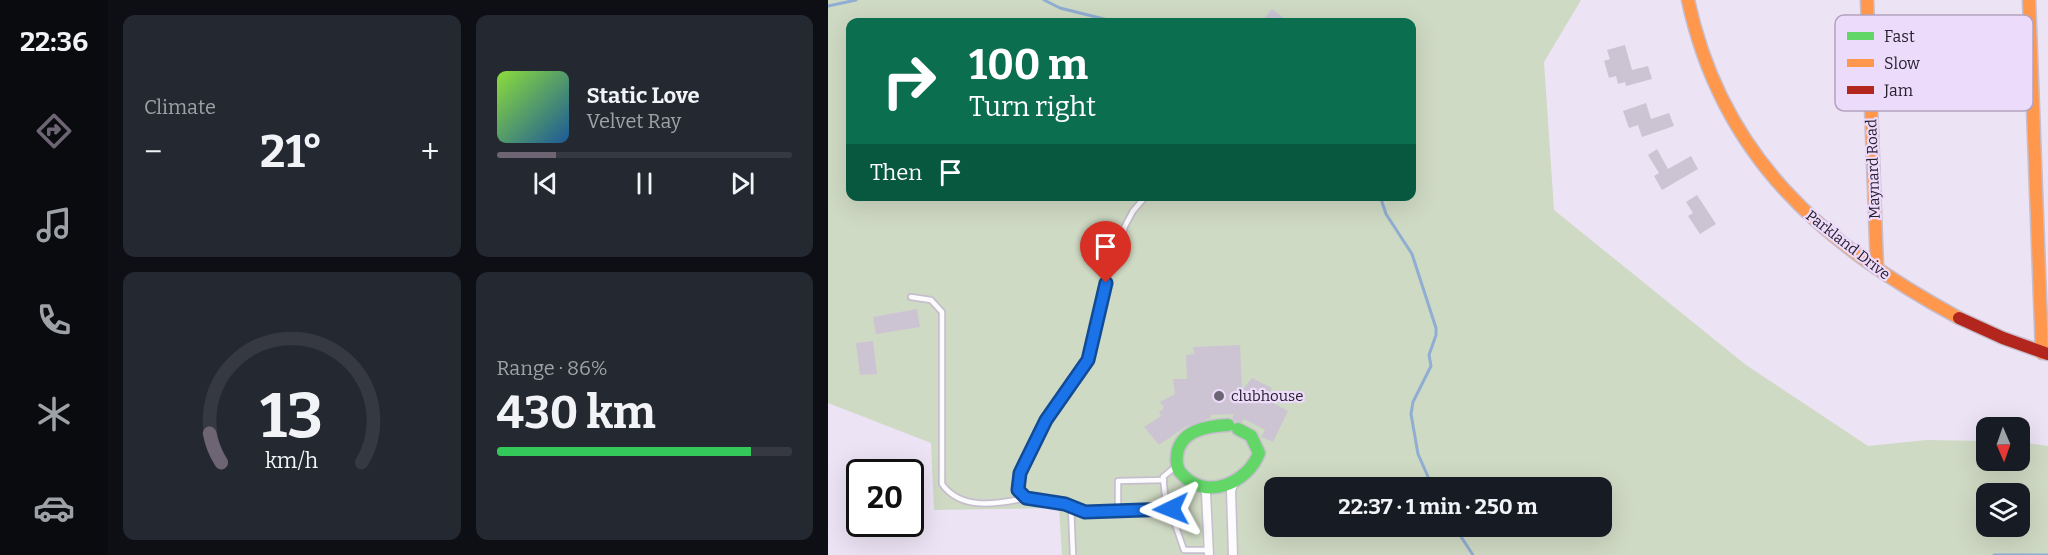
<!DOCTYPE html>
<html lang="en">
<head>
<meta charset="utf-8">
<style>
	:root { --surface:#171b24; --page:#242831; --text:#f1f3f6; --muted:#9ea1a6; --line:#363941; --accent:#6d6474 }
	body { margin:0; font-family:Bitter,serif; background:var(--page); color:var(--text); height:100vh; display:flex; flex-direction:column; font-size:22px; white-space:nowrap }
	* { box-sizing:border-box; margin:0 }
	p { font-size:20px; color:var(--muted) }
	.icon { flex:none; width:33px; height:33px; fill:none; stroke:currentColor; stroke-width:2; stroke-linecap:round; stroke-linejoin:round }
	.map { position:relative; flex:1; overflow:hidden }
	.panel { display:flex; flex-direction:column; gap:15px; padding:15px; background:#0d0f14; width:720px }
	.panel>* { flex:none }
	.hud { position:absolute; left:18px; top:18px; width:570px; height:183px; border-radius:12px; box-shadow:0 6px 24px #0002; background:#0b6e4f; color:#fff; overflow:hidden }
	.needle { width:39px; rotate:178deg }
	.controls { position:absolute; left:1148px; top:417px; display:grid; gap:12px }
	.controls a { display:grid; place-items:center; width:54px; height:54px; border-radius:12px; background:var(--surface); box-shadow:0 6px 24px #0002; font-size:30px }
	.speed { position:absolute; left:18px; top:459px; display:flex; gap:12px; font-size:30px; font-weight:700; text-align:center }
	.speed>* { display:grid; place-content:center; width:78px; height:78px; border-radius:50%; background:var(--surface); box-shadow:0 6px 24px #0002; line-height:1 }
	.speed .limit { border:3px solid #111; border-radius:9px; background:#fff; color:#111 }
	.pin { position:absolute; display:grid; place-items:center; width:51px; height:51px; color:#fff; margin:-62px -26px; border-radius:50% 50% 50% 0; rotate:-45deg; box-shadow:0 0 6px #0007 }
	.pin .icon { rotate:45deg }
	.me { position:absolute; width:66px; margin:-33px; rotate:268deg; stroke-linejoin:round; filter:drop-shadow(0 0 4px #0008) }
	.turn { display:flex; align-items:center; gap:21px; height:126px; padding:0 24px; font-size:27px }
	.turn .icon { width:78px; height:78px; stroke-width:2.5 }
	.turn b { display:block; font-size:42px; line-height:51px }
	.then { display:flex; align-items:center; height:57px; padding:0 24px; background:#0003; gap:12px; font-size:22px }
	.big { font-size:45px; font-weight:700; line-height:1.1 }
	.panel .card { flex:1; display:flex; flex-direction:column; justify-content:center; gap:9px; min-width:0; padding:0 21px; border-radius:12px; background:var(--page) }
	.panel .dial { align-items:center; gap:0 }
	.dial svg { height:156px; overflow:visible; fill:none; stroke:var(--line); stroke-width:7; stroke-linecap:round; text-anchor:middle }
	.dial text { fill:var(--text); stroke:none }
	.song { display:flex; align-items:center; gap:18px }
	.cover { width:72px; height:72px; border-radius:9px; background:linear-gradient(135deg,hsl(90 70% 55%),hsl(210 70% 35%)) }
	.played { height:6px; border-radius:3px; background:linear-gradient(90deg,var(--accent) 20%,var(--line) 20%) }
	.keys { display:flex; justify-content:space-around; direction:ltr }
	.heat { display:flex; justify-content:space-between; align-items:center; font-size:33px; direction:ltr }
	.charge { height:9px; border-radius:4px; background:linear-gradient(90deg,#34c759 86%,var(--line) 0) }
	.panel .tiles { flex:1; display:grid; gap:15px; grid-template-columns:repeat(2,1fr) }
	.trip { position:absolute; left:436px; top:477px; width:348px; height:60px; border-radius:12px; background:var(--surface); box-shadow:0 6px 24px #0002; font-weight:700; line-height:60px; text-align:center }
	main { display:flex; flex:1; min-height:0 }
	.menu { display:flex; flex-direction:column; width:108px; justify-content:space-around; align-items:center; background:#090b0e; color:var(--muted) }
	.menu .icon { width:42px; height:42px }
	.menu .on { color:var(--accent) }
	.menu b { font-size:27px; color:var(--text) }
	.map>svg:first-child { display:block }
	.green { fill:#cfdac4; fill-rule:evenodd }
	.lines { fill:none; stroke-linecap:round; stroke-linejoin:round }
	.stream { stroke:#90add2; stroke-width:3 }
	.building { fill:#ccc4d3 }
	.lane-casing { stroke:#c6becd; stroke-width:8 }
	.street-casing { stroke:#c6becd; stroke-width:11 }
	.fast-casing { stroke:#c6becd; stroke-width:15 }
	.slow-casing { stroke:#c6becd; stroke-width:15 }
	.jam-casing { stroke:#c6becd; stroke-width:15 }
	.lane { stroke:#fcfbfd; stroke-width:4.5 }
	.street { stroke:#fcfbfd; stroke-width:8 }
	.fast { stroke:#63d668; stroke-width:12 }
	.slow { stroke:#ff974d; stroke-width:12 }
	.jam { stroke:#b3261e; stroke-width:12 }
	.route-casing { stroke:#114b97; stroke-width:15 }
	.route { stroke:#1a73e8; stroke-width:10 }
	.poi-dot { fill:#6d6474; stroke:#eddbfc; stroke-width:2 }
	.labels { text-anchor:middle; stroke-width:4.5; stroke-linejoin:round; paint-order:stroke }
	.street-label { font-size:15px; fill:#28202f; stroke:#eddbfc }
	.poi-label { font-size:15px; fill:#28202f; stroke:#eddbfc; text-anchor:start }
	.key { fill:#eddbfc; stroke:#b2a3be; stroke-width:1.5 }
	.key-label { font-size:16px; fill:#28202f }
</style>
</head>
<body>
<main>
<nav class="menu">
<b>22:36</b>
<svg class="icon on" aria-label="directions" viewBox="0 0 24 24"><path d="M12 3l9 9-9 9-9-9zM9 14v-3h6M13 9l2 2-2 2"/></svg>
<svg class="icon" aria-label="music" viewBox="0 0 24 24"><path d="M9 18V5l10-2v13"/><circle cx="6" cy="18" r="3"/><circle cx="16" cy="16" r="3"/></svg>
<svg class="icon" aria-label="phone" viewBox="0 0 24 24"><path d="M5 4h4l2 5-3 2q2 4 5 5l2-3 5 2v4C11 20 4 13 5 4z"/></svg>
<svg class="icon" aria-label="climate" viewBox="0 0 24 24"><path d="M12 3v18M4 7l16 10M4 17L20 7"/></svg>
<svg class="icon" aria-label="car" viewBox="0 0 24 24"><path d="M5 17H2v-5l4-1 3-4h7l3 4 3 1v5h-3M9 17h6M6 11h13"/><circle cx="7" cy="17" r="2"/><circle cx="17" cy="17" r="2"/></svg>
</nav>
<section class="panel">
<div class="tiles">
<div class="card"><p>Climate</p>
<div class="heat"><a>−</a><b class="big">21°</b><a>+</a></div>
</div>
<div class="card">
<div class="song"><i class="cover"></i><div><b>Static Love</b><p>Velvet Ray</p></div></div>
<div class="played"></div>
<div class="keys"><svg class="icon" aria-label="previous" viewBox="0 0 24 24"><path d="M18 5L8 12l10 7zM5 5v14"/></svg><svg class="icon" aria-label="pause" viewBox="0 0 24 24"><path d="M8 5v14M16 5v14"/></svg><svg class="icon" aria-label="next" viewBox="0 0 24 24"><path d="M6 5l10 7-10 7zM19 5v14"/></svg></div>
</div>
<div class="card dial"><svg viewBox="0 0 100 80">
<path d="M14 69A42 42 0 1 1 86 69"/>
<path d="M14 69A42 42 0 0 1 8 54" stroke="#6d6474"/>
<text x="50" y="56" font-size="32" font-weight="700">13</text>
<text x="50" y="72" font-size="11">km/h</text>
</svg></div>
<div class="card"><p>Range · 86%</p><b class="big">430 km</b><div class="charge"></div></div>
</div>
</section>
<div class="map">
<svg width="1220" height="555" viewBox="0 0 1220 555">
	<rect width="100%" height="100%" fill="#ece3f4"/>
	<path class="green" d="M0 0H753L716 62 726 210 918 365 1040 446 1099 440 1158 441V460H1191V442L1220 446V555H234L231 508 106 510 103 443 0 403ZM22 22H584V196H22ZM447 488H774V526H447ZM1158 494H1191V526H1158Z"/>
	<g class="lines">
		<g class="stream">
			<polyline points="216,0 232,8 288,22"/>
			<polyline points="0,6 28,0"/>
			<polyline points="552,196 558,214 584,254 608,328 608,335 601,355 603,366 585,402 583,414 590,454 605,488"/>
			<polyline points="626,526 645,555"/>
			<polyline points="1166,555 1219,555"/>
		</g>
	</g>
	<g class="building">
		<polygon points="444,9 461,22 433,22"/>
		<polygon points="797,45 804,70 820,66 824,79 798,86 797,82 790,84 788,76 781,78 776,61 782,59 779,50"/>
		<polygon points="818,103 823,119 841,113 846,126 814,137 810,125 801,128 795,111"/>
		<polygon points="829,149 840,169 863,156 870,169 834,190 826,176 831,173 820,155"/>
		<polygon points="869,195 888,224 872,234 860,216 865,213 858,202"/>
		<polygon points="89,309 92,327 48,334 45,317"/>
		<polygon points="45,341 49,374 32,375 28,343"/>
		<polygon points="412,345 414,390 424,378 444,388 438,399 460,411 445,442 433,437 437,430 416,419 414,422 407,421 404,418 406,414 383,415 382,418 357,427 331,445 316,427 333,416 331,412 336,408 332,402 347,394 345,379 359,379 358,355 366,354 365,347"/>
	</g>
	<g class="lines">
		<defs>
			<g id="lane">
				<polyline points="1138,33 1200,30"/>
				<polyline points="318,196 305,211 297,226 278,283 259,360 217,420 192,473 190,490 198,498 237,504 257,511 343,509"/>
				<path d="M83 297 103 300 114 312V484C133 511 170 504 198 498"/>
				<polyline points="347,467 335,477 337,495 356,550 381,550"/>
				<polyline points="243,506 245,555"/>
				<polyline points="290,510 290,481 336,480"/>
			</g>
			<g id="street">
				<polyline points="405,485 403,491 405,555"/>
				<polyline points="374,486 378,493 381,555"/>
			</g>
			<path id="fast" d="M400 425C380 426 352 430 349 455 348 461 349 469 353 473 377 502 420 483 431 453L423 436 410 429"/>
			<g id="slow">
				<path d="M860 0C894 158 995 244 1131 318"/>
				<polyline points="1039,0 1049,267"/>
				<polyline points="1201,0 1214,353"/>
			</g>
			<polyline id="jam" points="1131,318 1175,338 1220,354"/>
		</defs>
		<use href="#lane" class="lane-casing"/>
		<use href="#street" class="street-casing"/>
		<use href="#fast" class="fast-casing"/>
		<use href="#slow" class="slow-casing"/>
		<use href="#jam" class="jam-casing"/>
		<use href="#lane" class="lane"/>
		<use href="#street" class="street"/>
		<use href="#fast" class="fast"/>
		<use href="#slow" class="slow"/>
		<use href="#jam" class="jam"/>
	</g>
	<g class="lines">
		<defs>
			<polyline id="route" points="278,283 260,360 218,420 192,473 190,490 198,498 237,504 257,512 343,509"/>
		</defs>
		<use href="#route" class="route-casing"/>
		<use href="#route" class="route"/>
	</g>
	<circle class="poi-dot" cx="391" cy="396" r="6"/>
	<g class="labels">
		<g class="street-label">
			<text transform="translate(1045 169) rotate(-92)" y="5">Maynard Road</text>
			<text transform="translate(1020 245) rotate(38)" y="5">Parkland Drive</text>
		</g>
		<g class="poi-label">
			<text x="403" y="401">clubhouse</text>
		</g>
	</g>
	<rect x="1007" y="15" width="198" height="96" rx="9" class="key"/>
	<rect x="1019" y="32" width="27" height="8" fill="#63d668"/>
	<rect x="1019" y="59" width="27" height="8" fill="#ff974d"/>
	<rect x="1019" y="86" width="27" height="8" fill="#b3261e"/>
	<g class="key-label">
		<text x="1056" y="42">Fast</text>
		<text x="1056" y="69">Slow</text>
		<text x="1056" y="96">Jam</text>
	</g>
</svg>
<div class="controls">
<a><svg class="needle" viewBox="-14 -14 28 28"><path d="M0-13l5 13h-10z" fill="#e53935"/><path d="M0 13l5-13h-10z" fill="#9ea1a6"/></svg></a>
<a><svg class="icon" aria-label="layers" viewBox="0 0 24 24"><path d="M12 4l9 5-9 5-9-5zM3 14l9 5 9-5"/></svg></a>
</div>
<div class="speed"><div class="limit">20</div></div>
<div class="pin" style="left:278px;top:283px;background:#d93025"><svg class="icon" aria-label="arrive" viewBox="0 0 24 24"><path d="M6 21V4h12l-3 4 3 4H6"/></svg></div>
<svg class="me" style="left:343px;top:509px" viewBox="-20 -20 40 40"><path d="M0-17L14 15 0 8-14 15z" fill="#1a73e8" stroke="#fff" stroke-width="4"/></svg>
<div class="trip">22:37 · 1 min · 250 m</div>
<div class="hud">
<div class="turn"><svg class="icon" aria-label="right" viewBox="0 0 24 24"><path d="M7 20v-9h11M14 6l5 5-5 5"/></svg><div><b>100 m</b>Turn right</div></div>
<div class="then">Then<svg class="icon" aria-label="arrive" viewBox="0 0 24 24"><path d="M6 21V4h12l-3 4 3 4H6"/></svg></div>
</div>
</div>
</main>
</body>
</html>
